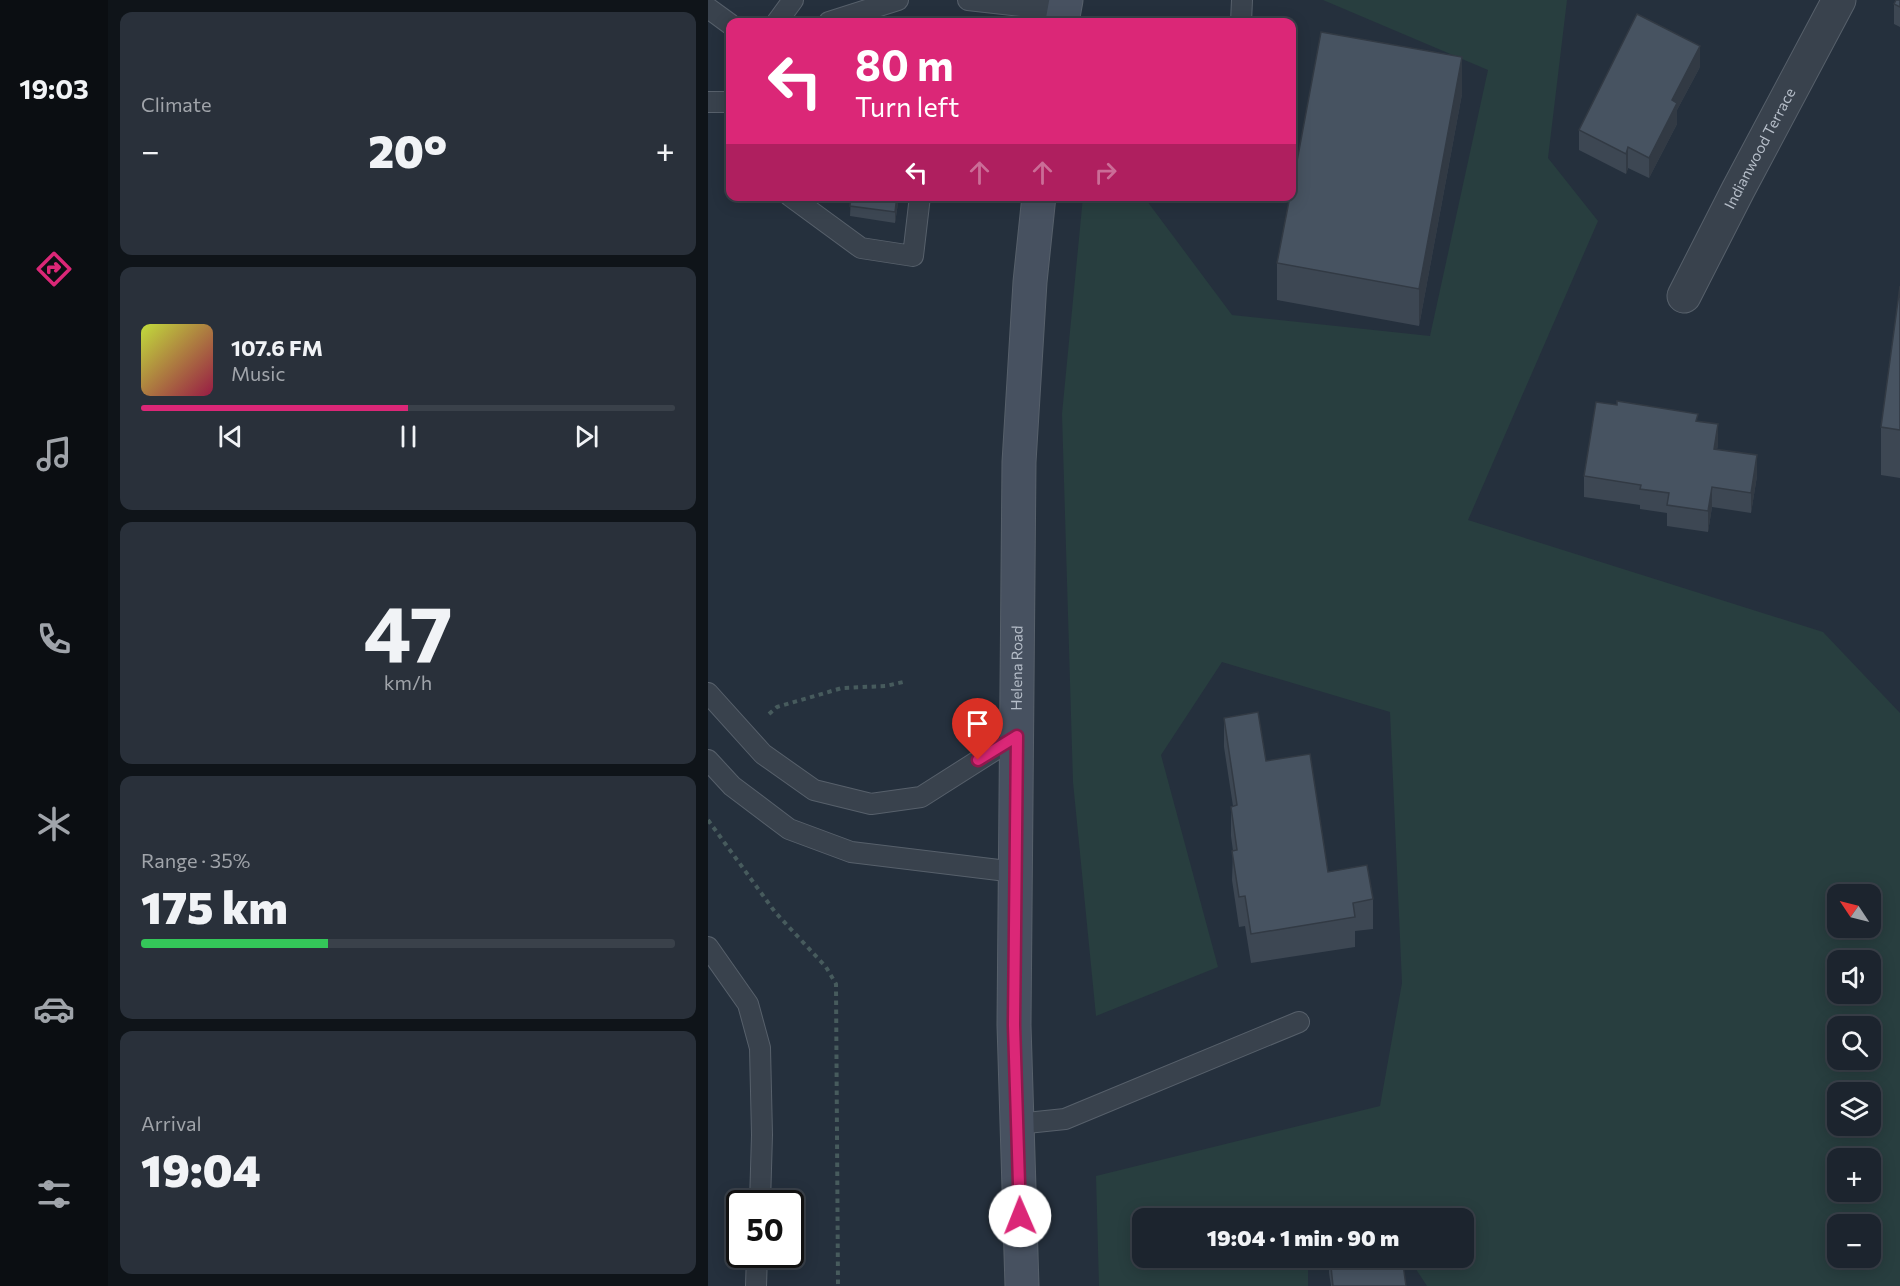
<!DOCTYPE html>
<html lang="en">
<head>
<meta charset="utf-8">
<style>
	:root { --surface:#1c242e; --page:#29303a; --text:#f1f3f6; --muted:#a0a4aa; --line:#3a414a; --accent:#db2777 }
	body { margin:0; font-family:Commissioner,sans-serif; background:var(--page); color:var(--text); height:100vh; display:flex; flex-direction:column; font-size:22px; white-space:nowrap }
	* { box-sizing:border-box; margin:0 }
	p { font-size:20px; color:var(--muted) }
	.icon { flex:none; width:33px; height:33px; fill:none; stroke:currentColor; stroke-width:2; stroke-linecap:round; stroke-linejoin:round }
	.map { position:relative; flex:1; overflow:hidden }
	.panel { display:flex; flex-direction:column; gap:12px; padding:12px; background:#0f1419; width:600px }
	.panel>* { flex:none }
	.top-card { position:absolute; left:18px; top:18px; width:570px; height:183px; border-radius:12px; box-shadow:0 3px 15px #0003,0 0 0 2px var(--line); background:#db2777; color:#fff; overflow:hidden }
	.needle { width:39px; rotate:305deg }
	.tools { position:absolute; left:1119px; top:884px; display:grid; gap:12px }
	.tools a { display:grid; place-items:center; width:54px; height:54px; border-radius:12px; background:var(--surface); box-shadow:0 3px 15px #0003,0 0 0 2px var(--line); font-size:30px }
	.speed { position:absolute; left:18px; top:1190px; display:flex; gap:12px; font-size:30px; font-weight:700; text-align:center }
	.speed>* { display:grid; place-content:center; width:78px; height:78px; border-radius:50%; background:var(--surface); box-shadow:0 3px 15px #0003,0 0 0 2px var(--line); line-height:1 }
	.speed .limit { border:3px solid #111; border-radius:9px; background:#fff; color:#111 }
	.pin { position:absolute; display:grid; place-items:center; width:51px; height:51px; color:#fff; margin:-62px -26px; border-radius:50% 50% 50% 0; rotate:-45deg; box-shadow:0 0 6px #0007 }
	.pin .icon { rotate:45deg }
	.me { position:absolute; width:66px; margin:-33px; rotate:359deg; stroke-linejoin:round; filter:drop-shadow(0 0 4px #0008) }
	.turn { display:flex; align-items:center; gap:21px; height:126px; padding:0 30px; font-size:27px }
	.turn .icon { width:78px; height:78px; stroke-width:2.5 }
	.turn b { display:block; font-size:42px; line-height:51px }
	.lanes { display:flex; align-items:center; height:57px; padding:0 30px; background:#0003; justify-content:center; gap:30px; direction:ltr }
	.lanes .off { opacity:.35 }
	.big { font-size:45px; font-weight:800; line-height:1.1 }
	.panel .tile { flex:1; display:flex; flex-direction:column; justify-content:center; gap:9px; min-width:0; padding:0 21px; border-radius:12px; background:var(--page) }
	.panel .dial { align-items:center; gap:0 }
	.dial b { font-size:78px; line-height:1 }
	.song { display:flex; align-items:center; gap:18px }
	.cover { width:72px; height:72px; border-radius:9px; background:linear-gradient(135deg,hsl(70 70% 55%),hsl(340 70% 35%)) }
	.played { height:6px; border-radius:3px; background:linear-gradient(90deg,var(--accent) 50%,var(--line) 50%) }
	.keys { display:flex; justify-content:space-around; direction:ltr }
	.heat { display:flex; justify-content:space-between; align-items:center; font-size:33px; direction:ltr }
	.charge { height:9px; border-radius:4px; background:linear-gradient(90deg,#34c759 35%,var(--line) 0) }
	.trip { position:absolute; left:424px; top:1208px; width:342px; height:60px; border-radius:12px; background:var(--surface); box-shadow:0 3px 15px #0003,0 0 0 2px var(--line); font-weight:800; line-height:60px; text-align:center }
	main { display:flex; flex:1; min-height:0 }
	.tab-bar { display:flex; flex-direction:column; width:108px; justify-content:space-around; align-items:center; background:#0b0e12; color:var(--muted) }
	.tab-bar .icon { width:42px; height:42px }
	.tab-bar .on { color:var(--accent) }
	.tab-bar b { font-size:27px; color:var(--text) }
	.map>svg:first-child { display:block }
	.green { fill:#283e3f; fill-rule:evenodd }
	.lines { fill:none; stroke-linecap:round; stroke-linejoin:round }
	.lane-casing { stroke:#57606b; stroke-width:22 }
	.street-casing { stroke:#57606b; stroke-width:35 }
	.secondary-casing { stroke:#57606b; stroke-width:35 }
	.path { stroke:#475b5d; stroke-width:4; stroke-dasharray:4.5 4.5; stroke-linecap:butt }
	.lane { stroke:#39424d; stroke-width:20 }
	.street { stroke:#39424d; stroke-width:33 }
	.secondary { stroke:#475160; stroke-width:33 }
	.wall { fill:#3d4753 }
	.shaded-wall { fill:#323a44 }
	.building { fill:#475361; stroke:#323a44; stroke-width:1.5 }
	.route-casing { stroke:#8e194d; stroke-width:15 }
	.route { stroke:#db2777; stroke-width:10 }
	.labels { text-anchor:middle; stroke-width:4.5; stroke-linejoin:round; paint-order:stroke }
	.street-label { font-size:15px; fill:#b5bdc8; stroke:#1e2732 }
</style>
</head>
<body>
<main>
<nav class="tab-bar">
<b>19:03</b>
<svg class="icon on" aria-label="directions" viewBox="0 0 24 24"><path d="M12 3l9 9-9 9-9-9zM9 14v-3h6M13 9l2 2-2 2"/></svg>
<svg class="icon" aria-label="music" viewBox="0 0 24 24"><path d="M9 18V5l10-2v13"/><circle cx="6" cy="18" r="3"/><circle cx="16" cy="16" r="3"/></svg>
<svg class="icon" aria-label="phone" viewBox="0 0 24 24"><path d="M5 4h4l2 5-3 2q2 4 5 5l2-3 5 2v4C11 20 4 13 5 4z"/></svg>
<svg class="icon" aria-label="climate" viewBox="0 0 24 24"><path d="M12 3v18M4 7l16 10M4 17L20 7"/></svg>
<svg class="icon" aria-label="car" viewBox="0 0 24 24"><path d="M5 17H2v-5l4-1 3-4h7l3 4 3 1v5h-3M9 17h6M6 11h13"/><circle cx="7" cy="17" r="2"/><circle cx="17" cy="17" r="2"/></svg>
<svg class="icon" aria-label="filters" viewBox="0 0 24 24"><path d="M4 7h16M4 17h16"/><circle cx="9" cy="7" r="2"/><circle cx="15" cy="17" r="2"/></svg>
</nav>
<section class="panel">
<div class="tile"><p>Climate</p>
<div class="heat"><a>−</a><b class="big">20°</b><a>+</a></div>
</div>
<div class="tile">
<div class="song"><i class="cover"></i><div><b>107.6 FM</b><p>Music</p></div></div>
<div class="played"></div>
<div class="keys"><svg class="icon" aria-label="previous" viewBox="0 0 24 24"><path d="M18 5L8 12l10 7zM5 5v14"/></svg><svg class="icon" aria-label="pause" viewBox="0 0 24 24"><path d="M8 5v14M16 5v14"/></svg><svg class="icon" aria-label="next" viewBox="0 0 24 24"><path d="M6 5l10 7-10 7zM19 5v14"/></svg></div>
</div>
<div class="tile dial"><b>47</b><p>km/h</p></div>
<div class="tile"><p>Range · 35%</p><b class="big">175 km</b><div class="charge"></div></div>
<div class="tile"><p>Arrival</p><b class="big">19:04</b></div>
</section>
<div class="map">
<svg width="1192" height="1286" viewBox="0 0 1192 1286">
	<rect width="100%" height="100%" fill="#25303d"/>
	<path class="green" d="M615 0H859L840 158 890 221 760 520 1115 632 1192 713V1286H719L700 1257H756V1218H435V1257H600V1286H391L388 1176 672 1106 694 983 682 712 514 662 453 755 510 967 388 1016 365 782 354 414 375 197H436L524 315 722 336 780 70ZM1130 894H1162V927H1130ZM1130 960H1162V993H1130ZM1130 1026H1162V1059H1130ZM1130 1092H1162V1125H1130ZM1130 1158H1162V1191H1130ZM1130 1224H1162V1257H1130Z"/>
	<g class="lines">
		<defs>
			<g id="lane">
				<polyline points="260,0 356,11 361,18"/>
				<polyline points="0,8 22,24"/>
				<polyline points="69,22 85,0"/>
				<polyline points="121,22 190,0"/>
				<polyline points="533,22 534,0"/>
				<polyline points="0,102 22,102"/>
				<polyline points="82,196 153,248 205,256 212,196"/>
				<polyline points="0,693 55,754 106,790 163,804 213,797 309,736"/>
				<polyline points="0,760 24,786 81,829 143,852 307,872"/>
				<polyline points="0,947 40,1004 52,1048 54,1135 52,1203"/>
				<polyline points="309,1124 357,1119 591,1022"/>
				<polyline points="48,1286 49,1254"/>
			</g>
			<g id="street">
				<path id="s1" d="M976 296 1030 190 1131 0"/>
			</g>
			<g id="secondary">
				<polyline points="354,22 358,0"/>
				<path id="s2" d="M314 1286 306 1025 311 462 322 282 331 196"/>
			</g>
		</defs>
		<use href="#lane" class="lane-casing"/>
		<use href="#street" class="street-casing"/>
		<use href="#secondary" class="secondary-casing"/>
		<g class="path">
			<polyline points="61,714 69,707 134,688 178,686 195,682"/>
			<polyline points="0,820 67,912 118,967 128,984 130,1286"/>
		</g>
		<use href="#lane" class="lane"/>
		<use href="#street" class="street"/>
		<use href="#secondary" class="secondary"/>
	</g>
	<g class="wall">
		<polygon points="1192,0 1192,27 1186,24 1186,4"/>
		<polygon points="992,67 969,110 969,124 941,178 920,168 918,174 871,150 871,130"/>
		<polygon points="754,94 711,326 569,300 569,263"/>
		<polygon points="143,196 191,196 187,223 142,216"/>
		<polygon points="1192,286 1192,478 1173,475 1173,427"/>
		<polygon points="909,405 990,421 1010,445 1009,449 1049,476 1043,513 1004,507 1000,532 959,526 959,513 932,509 932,505 876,497 876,476"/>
		<polygon points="516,718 558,761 620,872 665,899 665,929 647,931 647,947 543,963 537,926 531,927 524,880 525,851 523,836 523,807 525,806 516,747"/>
		<polygon points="621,1257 694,1257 698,1286 623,1286 621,1273"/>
	</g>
	<g class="shaded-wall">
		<polygon points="992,46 992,67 969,110 969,124 941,178 941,158 964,100"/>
		<polygon points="754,57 754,94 711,326 711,289"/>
		<polygon points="920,147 920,168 918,174 918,154"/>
		<polygon points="189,196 191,196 187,223 187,212"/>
		<polygon points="1010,424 1010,445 1006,470 1006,449"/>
		<polygon points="1049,455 1049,476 1043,513 1043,493"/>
		<polygon points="1004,487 1004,507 1000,532 1000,511"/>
	</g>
	<g class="building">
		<polygon points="1188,0 1192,0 1192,7 1186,4"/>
		<polygon points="929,14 992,46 964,100 969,103 941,158 920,147 918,154 871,130"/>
		<polygon points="613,32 754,57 711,289 569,263 582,196 584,196 584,188"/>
		<polygon points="143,196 189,196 187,212 142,206"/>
		<polygon points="1192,286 1192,430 1173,427"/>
		<polygon points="909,401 990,414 988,421 1010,424 1006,449 1049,455 1043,493 1004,487 1000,511 959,505 961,493 932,489 933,485 876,476 888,402 909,405"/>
		<polygon points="550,712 558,761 602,754 620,872 659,865 665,899 645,903 647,917 543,934 537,896 531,897 524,851 529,850 523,807 529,805 516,718"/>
		<polygon points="622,1257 694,1257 698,1286 625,1286"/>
	</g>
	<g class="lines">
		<defs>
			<polyline id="route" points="270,760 309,736 306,1025 312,1216"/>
		</defs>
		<use href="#route" class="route-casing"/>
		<use href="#route" class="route"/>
	</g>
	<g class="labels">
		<g class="street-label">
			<text dy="5" stroke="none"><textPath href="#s1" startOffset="166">Indianwood Terrace</textPath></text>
			<text dy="5" stroke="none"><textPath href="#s2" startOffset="618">Helena Road</textPath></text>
		</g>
	</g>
</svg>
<div class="tools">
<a><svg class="needle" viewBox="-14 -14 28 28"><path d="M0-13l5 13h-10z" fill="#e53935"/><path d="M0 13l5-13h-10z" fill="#a0a4aa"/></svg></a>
<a><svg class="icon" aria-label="sound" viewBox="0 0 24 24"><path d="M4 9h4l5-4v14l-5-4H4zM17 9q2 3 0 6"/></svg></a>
<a><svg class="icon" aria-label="search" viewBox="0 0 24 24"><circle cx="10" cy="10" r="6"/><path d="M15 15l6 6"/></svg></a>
<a><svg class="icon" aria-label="layers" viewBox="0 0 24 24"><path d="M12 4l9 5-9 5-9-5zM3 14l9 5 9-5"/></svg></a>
<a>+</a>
<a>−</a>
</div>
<div class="speed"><div class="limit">50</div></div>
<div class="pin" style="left:270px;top:760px;background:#d93025"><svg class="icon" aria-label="arrive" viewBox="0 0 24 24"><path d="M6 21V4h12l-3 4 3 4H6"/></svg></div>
<svg class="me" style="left:312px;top:1216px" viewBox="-20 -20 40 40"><circle r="19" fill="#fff"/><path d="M0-13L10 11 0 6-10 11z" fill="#db2777"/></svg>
<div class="trip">19:04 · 1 min · 90 m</div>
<div class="top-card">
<div class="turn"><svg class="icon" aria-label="left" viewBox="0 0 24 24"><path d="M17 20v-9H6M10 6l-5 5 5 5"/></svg><div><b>80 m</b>Turn left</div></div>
<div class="lanes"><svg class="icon" aria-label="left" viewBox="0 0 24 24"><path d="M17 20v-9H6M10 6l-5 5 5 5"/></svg><svg class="icon off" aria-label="ahead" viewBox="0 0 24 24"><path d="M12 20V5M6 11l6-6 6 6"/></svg><svg class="icon off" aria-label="ahead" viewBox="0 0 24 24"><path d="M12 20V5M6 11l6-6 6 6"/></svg><svg class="icon off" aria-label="right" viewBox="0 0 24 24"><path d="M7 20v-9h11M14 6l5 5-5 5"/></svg></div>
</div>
</div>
</main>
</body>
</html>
